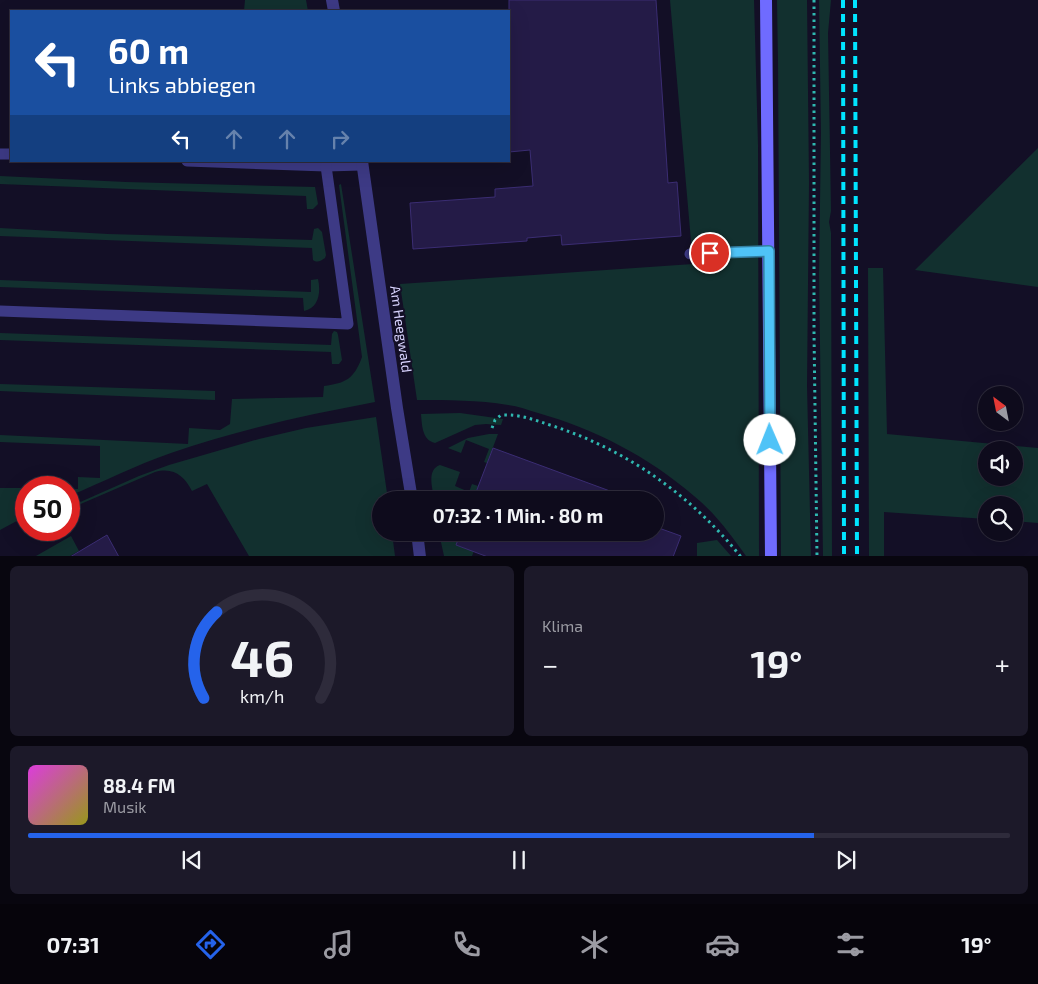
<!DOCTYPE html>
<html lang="de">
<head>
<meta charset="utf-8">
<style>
	:root { --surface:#0e0b1c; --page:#1c1929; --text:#f1f3f6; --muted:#9b9ba3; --line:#2e2b3b; --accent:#2563eb }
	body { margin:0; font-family:"Exo 2",sans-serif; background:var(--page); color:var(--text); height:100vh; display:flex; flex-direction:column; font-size:19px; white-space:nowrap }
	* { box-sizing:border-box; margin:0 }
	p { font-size:16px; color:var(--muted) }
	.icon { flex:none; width:28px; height:28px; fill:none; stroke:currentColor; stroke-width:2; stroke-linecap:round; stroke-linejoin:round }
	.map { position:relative; height:556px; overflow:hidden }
	.panel { display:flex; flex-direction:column; gap:10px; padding:10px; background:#08060f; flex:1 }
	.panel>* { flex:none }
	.banner { position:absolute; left:10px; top:10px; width:500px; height:152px; border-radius:0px; box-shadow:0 5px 20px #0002,0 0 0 1px var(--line); background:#1a4fa0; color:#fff; overflow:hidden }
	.needle { width:32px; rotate:328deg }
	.buttons { position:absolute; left:978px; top:386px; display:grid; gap:10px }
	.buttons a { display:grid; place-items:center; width:45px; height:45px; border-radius:50%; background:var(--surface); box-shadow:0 5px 20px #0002,0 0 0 1px var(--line); font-size:25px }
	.speed { position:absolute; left:15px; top:476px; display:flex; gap:10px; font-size:25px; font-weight:700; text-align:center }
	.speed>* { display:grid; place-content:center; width:65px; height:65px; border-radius:50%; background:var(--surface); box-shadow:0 5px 20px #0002,0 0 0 1px var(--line); line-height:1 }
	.speed .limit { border:8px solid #d22; background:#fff; color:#111 }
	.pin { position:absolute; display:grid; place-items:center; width:42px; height:42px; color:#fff; margin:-21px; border:2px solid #fff; border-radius:50%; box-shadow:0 1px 5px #0007 }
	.me { position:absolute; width:55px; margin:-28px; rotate:359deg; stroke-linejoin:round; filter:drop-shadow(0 0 4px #0008) }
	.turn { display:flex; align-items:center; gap:18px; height:105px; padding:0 15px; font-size:22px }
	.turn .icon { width:65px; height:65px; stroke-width:2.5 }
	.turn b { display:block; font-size:35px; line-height:42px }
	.lanes { display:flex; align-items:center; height:48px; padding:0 15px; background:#0003; justify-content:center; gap:25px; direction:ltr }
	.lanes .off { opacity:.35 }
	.big { font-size:38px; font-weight:700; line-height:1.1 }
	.panel .card { flex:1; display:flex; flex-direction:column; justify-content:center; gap:8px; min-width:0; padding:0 18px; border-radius:8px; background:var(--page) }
	.panel .dial { align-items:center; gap:0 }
	.dial svg { height:130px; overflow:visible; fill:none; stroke:var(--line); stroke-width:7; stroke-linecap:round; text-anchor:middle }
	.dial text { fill:var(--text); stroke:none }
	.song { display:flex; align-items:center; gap:15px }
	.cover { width:60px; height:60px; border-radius:8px; background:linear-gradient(135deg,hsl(300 70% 55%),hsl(60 70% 35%)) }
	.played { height:5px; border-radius:2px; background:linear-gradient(90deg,var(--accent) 80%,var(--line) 80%) }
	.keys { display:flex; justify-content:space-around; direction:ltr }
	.heat { display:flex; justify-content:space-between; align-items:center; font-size:28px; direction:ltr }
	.panel .tiles { flex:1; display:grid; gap:10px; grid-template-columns:1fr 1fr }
	.card:last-child { grid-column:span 2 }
	.trip { position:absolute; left:372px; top:491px; width:292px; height:50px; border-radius:25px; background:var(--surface); box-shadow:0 5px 20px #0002,0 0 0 1px var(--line); font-weight:700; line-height:50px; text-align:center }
	.tab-bar { display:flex; height:80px; justify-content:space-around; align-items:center; background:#06040b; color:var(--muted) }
	.tab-bar .icon { width:35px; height:35px }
	.tab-bar .active { color:var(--accent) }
	.tab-bar b { font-size:22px; color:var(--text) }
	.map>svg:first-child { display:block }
	.green { fill:#12302f; fill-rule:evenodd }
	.building { fill:#241b47; stroke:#3b2d73 }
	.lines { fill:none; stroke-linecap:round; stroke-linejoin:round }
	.path { stroke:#2fb8b0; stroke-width:3; stroke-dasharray:2.5 4; stroke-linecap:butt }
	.service { stroke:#3d3a85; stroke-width:11 }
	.minor { stroke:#3d3a85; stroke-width:12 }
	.secondary { stroke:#6f6bff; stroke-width:12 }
	.rail { stroke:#00e5ff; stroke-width:4; stroke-dasharray:8 6; stroke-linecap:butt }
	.route-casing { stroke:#337fa1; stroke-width:12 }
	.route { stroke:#4fc3f7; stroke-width:9 }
	.labels { text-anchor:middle; stroke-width:4; stroke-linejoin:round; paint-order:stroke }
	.street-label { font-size:14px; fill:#d9d4ff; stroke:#130f26 }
</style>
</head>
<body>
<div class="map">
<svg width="1038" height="557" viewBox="0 0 1038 557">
	<rect width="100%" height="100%" fill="#130f26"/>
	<g class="green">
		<polygon points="245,0 306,0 308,11 244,11"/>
		<path d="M670 0H754L758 145 759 556H746C731 535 715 513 694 496 649 457 595 429 538 413 528 410 518 406 508 405 478 400 448 400 417 400L400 284 693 264Z"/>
		<polygon points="777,0 807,0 809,183 807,386 811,556 781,556 778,61"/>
		<polygon points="819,0 831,0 828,33 831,211 829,222 831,233 832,557 823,556 819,274 821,133"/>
		<polygon points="1038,148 1038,287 915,270"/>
		<polygon points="0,176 126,182 315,187 318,204 313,209 307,209 306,196 0,184"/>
		<path d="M341 184 375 402C306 415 237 430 171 453 136 465 103 482 69 496V489H78V477L100 478V446L0 442V435L188 444 189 428 220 430 230 424 232 399 323 397 324 386C346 383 354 379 362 357L339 185Z"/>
		<path d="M0 228 108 234 312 240 314 229 318 228 322 232 326 255 325 258C321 261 317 263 313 260L312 248 0 236Z"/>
		<path d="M868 268H883L887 434 1038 448V523L1014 521V505H986V519L884 512V556H869ZM986 450H1014V478H986Z"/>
		<path d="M318 279C321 292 319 308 304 311L303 298 0 287V280L311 292V280Z"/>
		<polygon points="334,331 337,332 338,335 342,360 339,364 332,364 331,352 0,340 0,333 331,345 332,334"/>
		<polygon points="0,384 215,391 215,400 0,391"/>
		<path d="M460 413 503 419 501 425 486 424 475 425 435 443C422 440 422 425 421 414Z"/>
		<path d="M376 417 388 500H381V532L392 533 395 556H249L207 484 192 491C184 476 174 467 155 472L69 509V507L139 476 169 465 259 439 306 428Z"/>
		<polygon points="489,434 498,434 487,463 484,462 489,449 466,440 461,453 448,448 468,438"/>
		<path d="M440 465 460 472 455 486 469 492 472 484 478 486 473 500H434C433 488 426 470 440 465Z"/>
		<polygon points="0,488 26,488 26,516 0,530"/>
		<polygon points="439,533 461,533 456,545 474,551 472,556 444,556"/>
		<polygon points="71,536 79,551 70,556 36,556"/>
		<polygon points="717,540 731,556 697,556 697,543"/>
	</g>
	<g class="building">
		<polygon points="509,0 656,0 668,183 677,182 681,236 562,245 561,235 527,238 527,241 413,249 410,203 495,197 495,189 533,186 530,150 509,152"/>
		<polygon points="493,448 629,498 629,500 473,500"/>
		<polygon points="656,527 681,536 673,557 488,557 456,545 461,532 656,532"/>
		<polygon points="107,535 119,557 70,557"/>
	</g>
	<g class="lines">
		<g class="path">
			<polyline points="814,0 814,333 817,557"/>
			<path d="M492 428 495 420 501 415C521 414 534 420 553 426 627 450 692 496 741 557"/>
		</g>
		<g class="service">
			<polyline points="0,154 11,154"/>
			<polyline points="187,161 326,166 362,165"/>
			<polyline points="690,254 769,251"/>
			<polyline points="0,311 348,324 326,166"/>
		</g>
		<g class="minor">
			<polyline points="332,0 334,11"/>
			<polyline points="362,161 397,408 412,500"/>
			<polyline points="417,532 420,557"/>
		</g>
		<polyline class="secondary" points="766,0 771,557"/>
		<g class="rail">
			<polyline points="843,0 844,557"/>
			<polyline points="855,0 857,557"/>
		</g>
	</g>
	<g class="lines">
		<defs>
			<polyline id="route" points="710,253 769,251 770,440"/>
		</defs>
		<use href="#route" class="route-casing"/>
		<use href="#route" class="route"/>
	</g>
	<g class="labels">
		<g class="street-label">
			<text transform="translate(401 329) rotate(82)" y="5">Am Heegwald</text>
		</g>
	</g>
</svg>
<div class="buttons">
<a><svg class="needle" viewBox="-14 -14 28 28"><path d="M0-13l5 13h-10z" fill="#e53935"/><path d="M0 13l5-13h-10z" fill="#9b9ba3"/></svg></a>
<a><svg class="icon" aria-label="sound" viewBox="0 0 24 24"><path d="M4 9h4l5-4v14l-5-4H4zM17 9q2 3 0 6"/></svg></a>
<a><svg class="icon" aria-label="search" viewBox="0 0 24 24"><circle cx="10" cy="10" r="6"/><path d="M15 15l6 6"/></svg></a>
</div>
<div class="speed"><div class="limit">50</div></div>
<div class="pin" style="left:710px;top:253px;background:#d93025"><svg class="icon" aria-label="arrive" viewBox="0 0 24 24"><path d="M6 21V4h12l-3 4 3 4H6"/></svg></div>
<svg class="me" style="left:770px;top:440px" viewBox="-20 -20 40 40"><circle r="19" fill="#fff"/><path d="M0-13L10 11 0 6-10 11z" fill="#4fc3f7"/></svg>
<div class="trip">07:32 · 1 Min. · 80 m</div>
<div class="banner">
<div class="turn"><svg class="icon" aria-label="left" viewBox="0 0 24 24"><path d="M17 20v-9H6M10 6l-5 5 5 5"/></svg><div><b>60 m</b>Links abbiegen</div></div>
<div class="lanes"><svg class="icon" aria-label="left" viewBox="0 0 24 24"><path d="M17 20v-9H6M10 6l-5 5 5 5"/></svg><svg class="icon off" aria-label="ahead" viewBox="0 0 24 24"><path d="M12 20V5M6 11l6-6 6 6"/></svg><svg class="icon off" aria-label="ahead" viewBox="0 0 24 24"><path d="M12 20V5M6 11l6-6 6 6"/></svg><svg class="icon off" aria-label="right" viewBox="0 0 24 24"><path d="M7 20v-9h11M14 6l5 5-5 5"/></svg></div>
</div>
</div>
<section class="panel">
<div class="tiles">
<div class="card dial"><svg viewBox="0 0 100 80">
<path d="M14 69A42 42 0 1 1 86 69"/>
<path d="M14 69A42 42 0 0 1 22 16" stroke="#2563eb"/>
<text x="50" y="56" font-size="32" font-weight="700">46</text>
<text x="50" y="72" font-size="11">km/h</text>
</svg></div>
<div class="card"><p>Klima</p>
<div class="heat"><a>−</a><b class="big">19°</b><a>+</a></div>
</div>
<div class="card">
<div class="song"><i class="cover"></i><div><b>88.4 FM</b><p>Musik</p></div></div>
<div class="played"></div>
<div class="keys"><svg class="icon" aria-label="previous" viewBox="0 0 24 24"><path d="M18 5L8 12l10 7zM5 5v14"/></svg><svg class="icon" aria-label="pause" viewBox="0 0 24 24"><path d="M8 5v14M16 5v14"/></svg><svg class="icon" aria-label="next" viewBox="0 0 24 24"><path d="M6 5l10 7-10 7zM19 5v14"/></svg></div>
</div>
</div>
</section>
<nav class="tab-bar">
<b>07:31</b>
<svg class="icon active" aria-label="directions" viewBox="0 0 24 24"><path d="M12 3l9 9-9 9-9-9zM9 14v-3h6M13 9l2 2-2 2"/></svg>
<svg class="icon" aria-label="music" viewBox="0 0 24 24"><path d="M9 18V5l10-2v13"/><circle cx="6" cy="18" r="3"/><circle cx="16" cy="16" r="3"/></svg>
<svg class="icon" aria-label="phone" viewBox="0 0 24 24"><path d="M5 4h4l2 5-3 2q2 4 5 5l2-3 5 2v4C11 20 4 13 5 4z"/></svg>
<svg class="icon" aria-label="climate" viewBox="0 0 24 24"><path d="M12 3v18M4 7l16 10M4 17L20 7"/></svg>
<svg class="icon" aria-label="car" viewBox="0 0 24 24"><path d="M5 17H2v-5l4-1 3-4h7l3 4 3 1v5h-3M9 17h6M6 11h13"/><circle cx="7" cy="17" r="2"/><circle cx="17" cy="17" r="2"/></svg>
<svg class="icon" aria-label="filters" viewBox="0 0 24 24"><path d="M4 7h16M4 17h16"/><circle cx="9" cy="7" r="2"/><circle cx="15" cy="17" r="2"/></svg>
<b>19°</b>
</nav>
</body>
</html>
